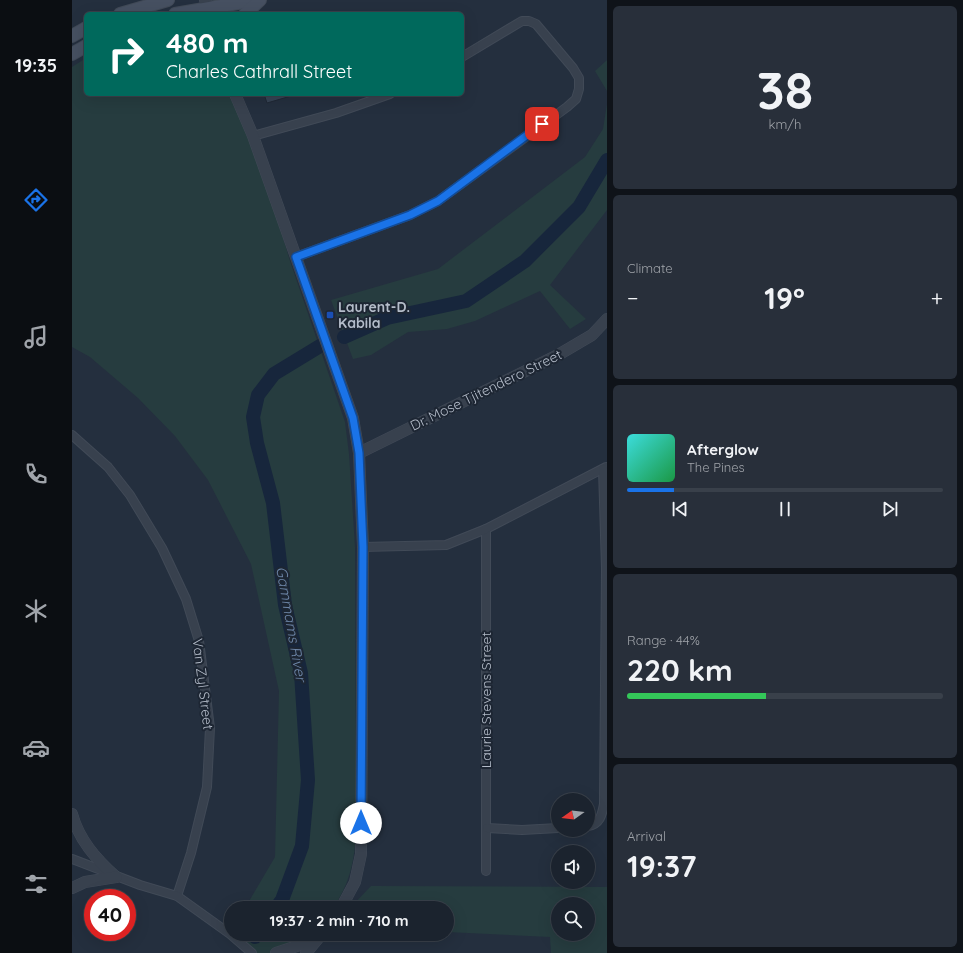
<!DOCTYPE html>
<html lang="en">
<head>
<meta charset="utf-8">
<style>
	:root { --surface:#1b232e; --page:#282f3a; --text:#f1f3f6; --muted:#a0a4aa; --line:#39404a; --accent:#1a73e8 }
	body { margin:0; font-family:Quicksand,sans-serif; background:var(--page); color:var(--text); height:100vh; display:flex; flex-direction:column; font-size:15px; white-space:nowrap }
	* { box-sizing:border-box; margin:0 }
	p { font-size:13px; color:var(--muted) }
	.icon { flex:none; width:22px; height:22px; fill:none; stroke:currentColor; stroke-width:2; stroke-linecap:round; stroke-linejoin:round }
	.map { position:relative; flex:1; overflow:hidden }
	.sheet { display:flex; flex-direction:column; gap:6px; padding:6px; background:#0f1319; width:356px }
	.sheet>* { flex:none }
	.banner { position:absolute; left:12px; top:12px; width:380px; height:84px; border-radius:6px; box-shadow:0 4px 16px #0002,0 0 0 1px var(--line); background:#00695c; color:#fff; overflow:hidden }
	.needle { width:26px; rotate:256deg }
	.tools { position:absolute; left:479px; top:793px; display:grid; gap:8px }
	.tools a { display:grid; place-items:center; width:44px; height:44px; border-radius:50%; background:var(--surface); box-shadow:0 4px 16px #0002,0 0 0 1px var(--line); font-size:20px }
	.speed { position:absolute; left:12px; top:889px; display:flex; gap:8px; font-size:20px; font-weight:700; text-align:center }
	.speed>* { display:grid; place-content:center; width:52px; height:52px; border-radius:50%; background:var(--surface); box-shadow:0 4px 16px #0002,0 0 0 1px var(--line); line-height:1 }
	.speed .limit { border:6px solid #d22; background:#fff; color:#111 }
	.pin { position:absolute; display:grid; place-items:center; width:34px; height:34px; color:#fff; margin:-17px; border-radius:8px; box-shadow:0 2px 6px #0006 }
	.me { position:absolute; width:44px; margin:-22px; rotate:0deg; stroke-linejoin:round; filter:drop-shadow(0 0 3px #0008) }
	.turn { display:flex; align-items:center; gap:14px; height:84px; padding:0 16px; font-size:18px }
	.turn .icon { width:52px; height:52px; stroke-width:2.5 }
	.turn b { display:block; font-size:28px; line-height:34px }
	.big { font-size:30px; font-weight:700; line-height:1.1 }
	.sheet .card { flex:1; display:flex; flex-direction:column; justify-content:center; gap:6px; min-width:0; padding:0 14px; border-radius:6px; background:var(--page) }
	.sheet .dial { align-items:center; gap:0 }
	.dial b { font-size:52px; line-height:1 }
	.song { display:flex; align-items:center; gap:12px }
	.cover { width:48px; height:48px; border-radius:6px; background:linear-gradient(135deg,hsl(180 70% 55%),hsl(140 70% 35%)) }
	.played { height:4px; border-radius:2px; background:linear-gradient(90deg,var(--accent) 15%,var(--line) 15%) }
	.keys { display:flex; justify-content:space-around; direction:ltr }
	.heat { display:flex; justify-content:space-between; align-items:center; font-size:22px; direction:ltr }
	.charge { height:6px; border-radius:3px; background:linear-gradient(90deg,#34c759 44%,var(--line) 0) }
	.trip { position:absolute; left:152px; top:901px; width:230px; height:40px; border-radius:20px; background:var(--surface); box-shadow:0 4px 16px #0002,0 0 0 1px var(--line); font-weight:700; line-height:40px; text-align:center }
	main { display:flex; flex:1; min-height:0 }
	.dock { display:flex; flex-direction:column; width:72px; justify-content:space-around; align-items:center; background:#0b0e12; color:var(--muted) }
	.dock .icon { width:28px; height:28px }
	.dock .active { color:var(--accent) }
	.dock b { font-size:18px; color:var(--text) }
	.map>svg:first-child { display:block }
	.green { fill:#263c3f; fill-rule:evenodd }
	.lines { fill:none; stroke-linecap:round; stroke-linejoin:round }
	.river { stroke:#17263c; stroke-width:14 }
	.building { fill:#364354; stroke:#1f2835 }
	.minor-casing { stroke:#414a57; stroke-width:10 }
	.tertiary-casing { stroke:#414a57; stroke-width:12 }
	.secondary-casing { stroke:#414a57; stroke-width:14 }
	.minor { stroke:#38414e; stroke-width:8 }
	.tertiary { stroke:#38414e; stroke-width:11 }
	.secondary { stroke:#465061; stroke-width:12 }
	.route-casing { stroke:#114b97; stroke-width:10 }
	.route { stroke:#1a73e8; stroke-width:7 }
	.transit-dot { fill:#1a4fb4; stroke:#1d2633; stroke-width:1.5 }
	.labels { text-anchor:middle; stroke-width:4; stroke-linejoin:round; paint-order:stroke }
	.poi-label { font-size:14px; font-weight:bold; fill:#b4bcc9; stroke:#1d2633; text-anchor:start }
	.street-label { font-size:14px; fill:#b4bcc9; stroke:#1d2633 }
	.water-label { font-size:15px; font-style:italic; fill:#6d86a8; stroke:#1d2633 }
</style>
</head>
<body>
<main>
<nav class="dock">
<b>19:35</b>
<svg class="icon active" aria-label="directions" viewBox="0 0 24 24"><path d="M12 3l9 9-9 9-9-9zM9 14v-3h6M13 9l2 2-2 2"/></svg>
<svg class="icon" aria-label="music" viewBox="0 0 24 24"><path d="M9 18V5l10-2v13"/><circle cx="6" cy="18" r="3"/><circle cx="16" cy="16" r="3"/></svg>
<svg class="icon" aria-label="phone" viewBox="0 0 24 24"><path d="M5 4h4l2 5-3 2q2 4 5 5l2-3 5 2v4C11 20 4 13 5 4z"/></svg>
<svg class="icon" aria-label="climate" viewBox="0 0 24 24"><path d="M12 3v18M4 7l16 10M4 17L20 7"/></svg>
<svg class="icon" aria-label="car" viewBox="0 0 24 24"><path d="M5 17H2v-5l4-1 3-4h7l3 4 3 1v5h-3M9 17h6M6 11h13"/><circle cx="7" cy="17" r="2"/><circle cx="17" cy="17" r="2"/></svg>
<svg class="icon" aria-label="filters" viewBox="0 0 24 24"><path d="M4 7h16M4 17h16"/><circle cx="9" cy="7" r="2"/><circle cx="15" cy="17" r="2"/></svg>
</nav>
<div class="map">
<svg width="535" height="953" viewBox="0 0 535 953">
	<rect width="100%" height="100%" fill="#242f3e"/>
	<g class="green">
		<path d="M14 58V94H159L181 136 218 261 273 422 277 454 283 547 284 835C282 863 277 885 261 908H173L203 857 207 691 179 564 136 480 103 436 66 398 18 357 0 347V67Z"/>
		<polygon points="535,60 535,91 523,71"/>
		<polygon points="535,104 535,210 478,285 514,319 498,329 468,291 403,321 375,329 336,332 299,355 281,359 259,300 366,269 513,157 531,129"/>
		<path d="M299 886 535 887V953H479L478 937 375 932V908H278ZM486 904H516V934H486Z"/>
		<polygon points="159,934 240,934 204,953 180,953"/>
	</g>
	<g class="lines">
		<g class="river">
			<polyline points="272,337 315,318 394,301 453,261 507,207 535,160"/>
			<polyline points="204,908 210,900 230,846 236,780 229,673 213,605 201,503 185,443 181,417 186,395 202,374 248,346"/>
			<polyline points="183,937 185,934"/>
		</g>
	</g>
	<polygon class="building" points="192,94 218,94 219,96 195,103"/>
	<g class="lines">
		<defs>
			<g id="minor">
				<polyline points="181,136 264,113 318,94"/>
				<polyline points="224,257 338,215 366,201 495,107 504,99 507,89 507,78 501,68 464,24 457,21 450,21 390,57"/>
				<polyline points="0,435 36,467 58,495 90,548 114,599 127,641 138,728 135,787 119,853 105,896"/>
				<polyline points="414,529 414,871"/>
				<polyline points="291,547 374,545 414,529 534,467"/>
				<path d="M516 826C528 824 530 815 532 804L534 568 531 469"/>
				<polyline points="415,828 450,830 486,828"/>
				<polyline points="0,859 68,885 105,896 158,934 180,953"/>
			</g>
			<g id="tertiary">
				<polyline points="133,0 139,14"/>
				<polyline points="163,94 181,136 281,418 287,453 291,547 289,854 283,882 269,908"/>
				<polyline points="287,453 486,355 520,335 535,319"/>
				<path d="M0 814C7 840 24 859 44 877"/>
				<polyline points="0,888 13,882 44,877"/>
				<polyline points="204,953 225,946 245,934"/>
				<polyline points="234,953 249,935"/>
			</g>
			<g id="secondary">
				<polyline points="48,14 96,0"/>
				<polyline points="103,14 183,0"/>
				<polyline points="173,14 188,0"/>
				<polyline points="0,36 14,28"/>
				<polyline points="0,54 14,46"/>
			</g>
		</defs>
		<use href="#minor" class="minor-casing"/>
		<use href="#tertiary" class="tertiary-casing"/>
		<use href="#secondary" class="secondary-casing"/>
		<use href="#minor" class="minor"/>
		<use href="#tertiary" class="tertiary"/>
		<use href="#secondary" class="secondary"/>
	</g>
	<g class="lines">
		<defs>
			<polyline id="route" points="289,823 291,547 287,453 281,418 224,257 338,215 366,201 470,124"/>
		</defs>
		<use href="#route" class="route-casing"/>
		<use href="#route" class="route"/>
	</g>
	<rect class="transit-dot" x="254" y="311" width="8" height="8" rx="2"/>
	<g class="labels">
		<g class="poi-label">
			<text x="266" y="312">Laurent-D.<tspan x="266" dy="16">Kabila</tspan></text>
		</g>
		<g class="street-label">
			<text transform="translate(414 390) rotate(-26)" y="5">Dr. Mose Tjitendero Street</text>
			<text transform="translate(131 684) rotate(83)" y="5">Van Zyl Street</text>
			<text transform="translate(414 700) rotate(-90)" y="5">Laurie Stevens Street</text>
		</g>
		<g class="water-label">
			<text transform="translate(219 624) rotate(80)" y="5">Gammams River</text>
		</g>
	</g>
</svg>
<div class="tools">
<a><svg class="needle" viewBox="-14 -14 28 28"><path d="M0-13l5 13h-10z" fill="#e53935"/><path d="M0 13l5-13h-10z" fill="#a0a4aa"/></svg></a>
<a><svg class="icon" aria-label="sound" viewBox="0 0 24 24"><path d="M4 9h4l5-4v14l-5-4H4zM17 9q2 3 0 6"/></svg></a>
<a><svg class="icon" aria-label="search" viewBox="0 0 24 24"><circle cx="10" cy="10" r="6"/><path d="M15 15l6 6"/></svg></a>
</div>
<div class="speed"><div class="limit">40</div></div>
<div class="pin" style="left:470px;top:124px;background:#d93025"><svg class="icon" aria-label="arrive" viewBox="0 0 24 24"><path d="M6 21V4h12l-3 4 3 4H6"/></svg></div>
<svg class="me" style="left:289px;top:823px" viewBox="-20 -20 40 40"><circle r="19" fill="#fff"/><path d="M0-13L10 11 0 6-10 11z" fill="#1a73e8"/></svg>
<div class="trip">19:37 · 2 min · 710 m</div>
<div class="banner">
<div class="turn"><svg class="icon" aria-label="right" viewBox="0 0 24 24"><path d="M7 20v-9h11M14 6l5 5-5 5"/></svg><div><b>480 m</b>Charles Cathrall Street</div></div>
</div>
</div>
<section class="sheet">
<div class="card dial"><b>38</b><p>km/h</p></div>
<div class="card"><p>Climate</p>
<div class="heat"><a>−</a><b class="big">19°</b><a>+</a></div>
</div>
<div class="card">
<div class="song"><i class="cover"></i><div><b>Afterglow</b><p>The Pines</p></div></div>
<div class="played"></div>
<div class="keys"><svg class="icon" aria-label="previous" viewBox="0 0 24 24"><path d="M18 5L8 12l10 7zM5 5v14"/></svg><svg class="icon" aria-label="pause" viewBox="0 0 24 24"><path d="M8 5v14M16 5v14"/></svg><svg class="icon" aria-label="next" viewBox="0 0 24 24"><path d="M6 5l10 7-10 7zM19 5v14"/></svg></div>
</div>
<div class="card"><p>Range · 44%</p><b class="big">220 km</b><div class="charge"></div></div>
<div class="card"><p>Arrival</p><b class="big">19:37</b></div>
</section>
</main>
</body>
</html>
